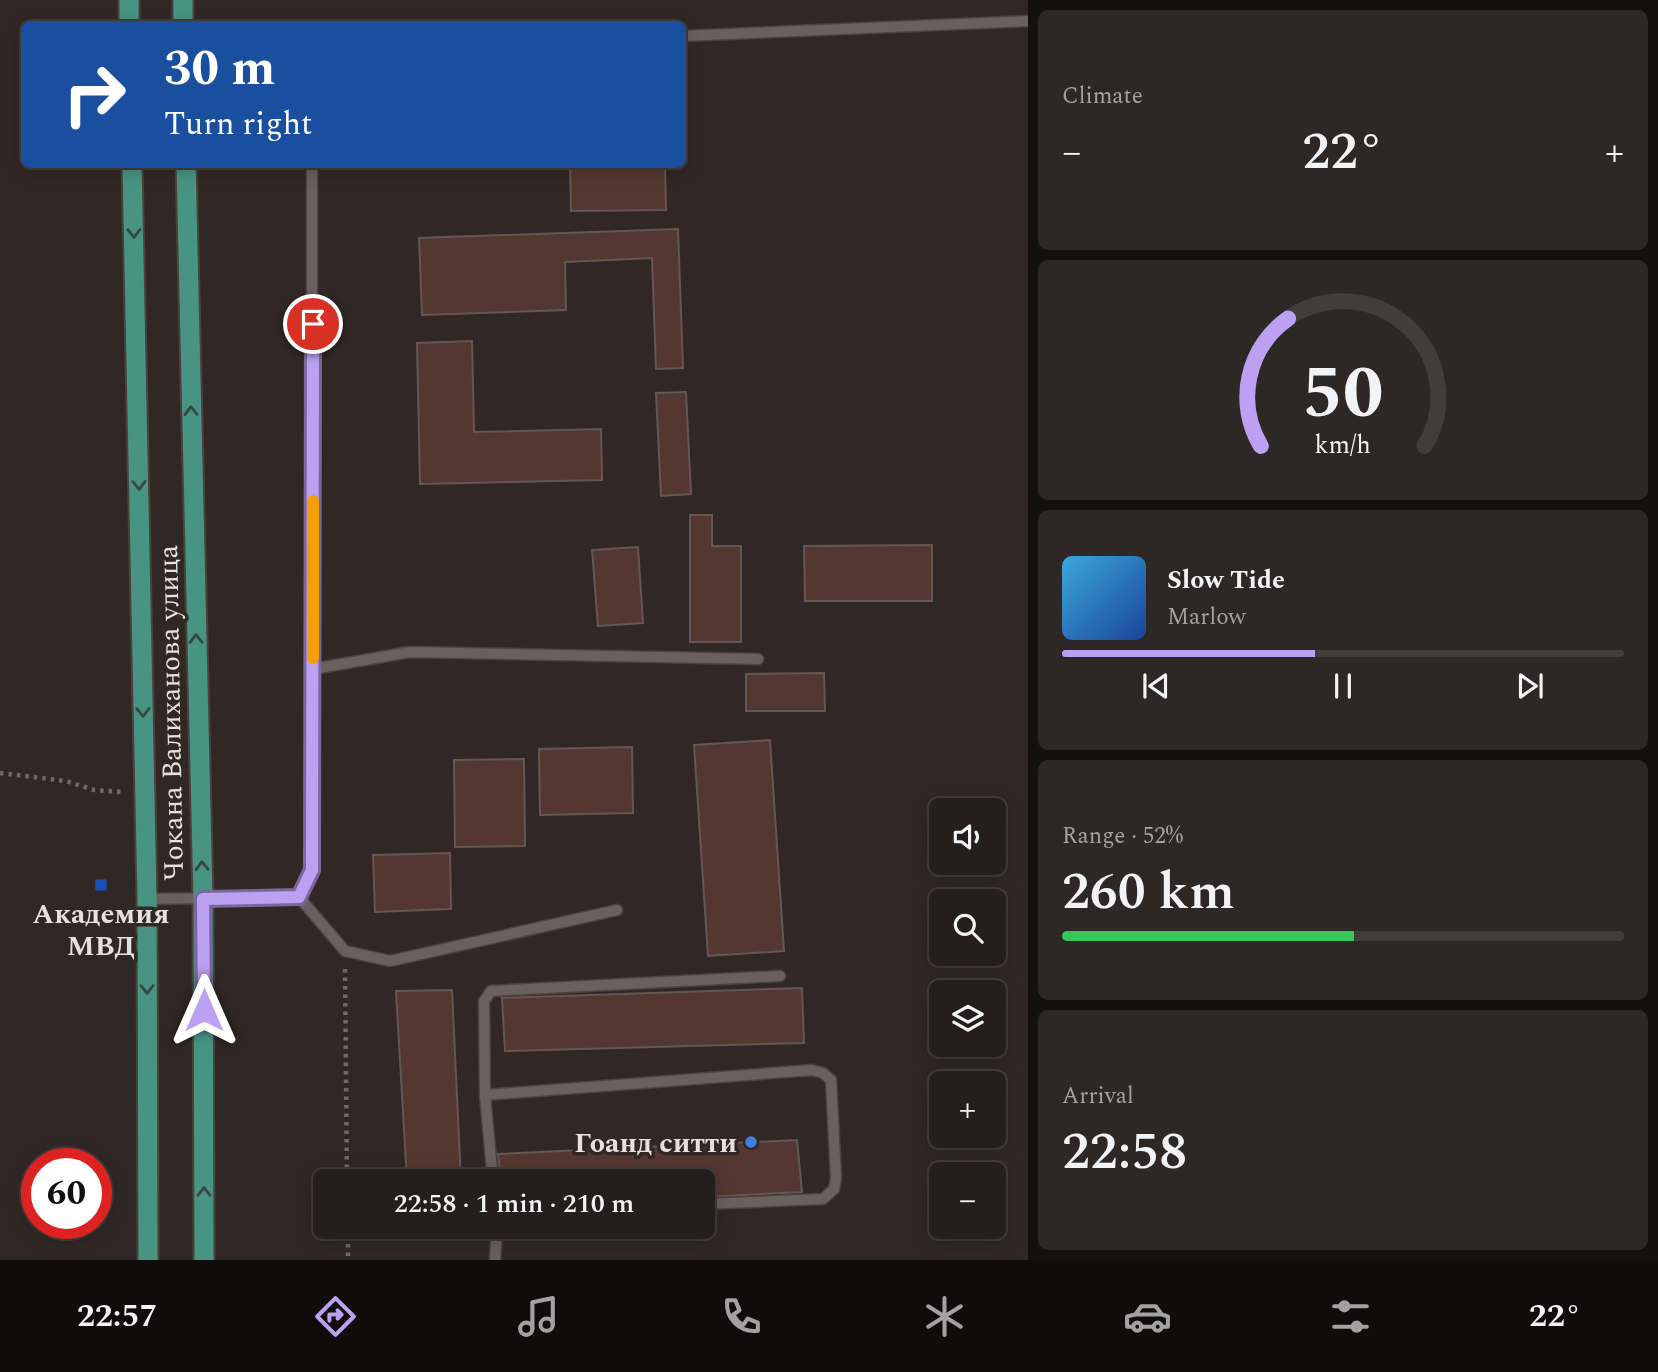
<!DOCTYPE html>
<html lang="en">
<head>
<meta charset="utf-8">
<style>
	:root { --surface:#251e1c; --page:#2d2725; --text:#f1f3f6; --muted:#a3a2a3; --line:#423c3b; --accent:#bca0f2 }
	body { margin:0; font-family:Spectral,serif; background:var(--page); color:var(--text); height:100vh; display:flex; flex-direction:column; font-size:26px; white-space:nowrap }
	* { box-sizing:border-box; margin:0 }
	p { font-size:23px; color:var(--muted) }
	.icon { flex:none; width:38px; height:38px; fill:none; stroke:currentColor; stroke-width:2; stroke-linecap:round; stroke-linejoin:round }
	.map { position:relative; flex:1; overflow:hidden }
	.panel { display:flex; flex-direction:column; gap:10px; padding:10px; background:#14100f; width:630px }
	.panel>* { flex:none }
	.guide { position:absolute; left:21px; top:21px; width:665px; height:147px; border-radius:10px; box-shadow:0 4px 18px #0003,0 0 0 2px var(--line); background:#1a4fa0; color:#fff; overflow:hidden }
	.buttons { position:absolute; left:929px; top:798px; display:grid; gap:14px }
	.buttons a { display:grid; place-items:center; width:77px; height:77px; border-radius:10px; background:var(--surface); box-shadow:0 4px 18px #0003,0 0 0 2px var(--line); font-size:35px }
	.speed { position:absolute; left:21px; top:1148px; display:flex; gap:14px; font-size:35px; font-weight:700; text-align:center }
	.speed>* { display:grid; place-content:center; width:91px; height:91px; border-radius:50%; background:var(--surface); box-shadow:0 4px 18px #0003,0 0 0 2px var(--line); line-height:1 }
	.speed .limit { border:10px solid #d22; background:#fff; color:#111 }
	.pin { position:absolute; display:grid; place-items:center; width:60px; height:60px; color:#fff; margin:-30px; border:4px solid #fff; border-radius:50%; box-shadow:0 2px 7px #0007 }
	.me { position:absolute; width:77px; margin:-38px; rotate:0deg; stroke-linejoin:round; filter:drop-shadow(0 0 5px #0008) }
	.turn { display:flex; align-items:center; gap:24px; height:147px; padding:0 28px; font-size:32px }
	.turn .icon { width:91px; height:91px; stroke-width:2.5 }
	.turn b { display:block; font-size:49px; line-height:60px }
	.big { font-size:52px; font-weight:600; line-height:1.1 }
	.panel .widget { flex:1; display:flex; flex-direction:column; justify-content:center; gap:10px; min-width:0; padding:0 24px; border-radius:10px; background:var(--page) }
	.panel .dial { align-items:center; gap:0 }
	.dial svg { height:182px; overflow:visible; fill:none; stroke:var(--line); stroke-width:7; stroke-linecap:round; text-anchor:middle }
	.dial text { fill:var(--text); stroke:none }
	.song { display:flex; align-items:center; gap:21px }
	.cover { width:84px; height:84px; border-radius:10px; background:linear-gradient(135deg,hsl(200 70% 55%),hsl(220 70% 35%)) }
	.played { height:7px; border-radius:4px; background:linear-gradient(90deg,var(--accent) 45%,var(--line) 45%) }
	.keys { display:flex; justify-content:space-around; direction:ltr }
	.heat { display:flex; justify-content:space-between; align-items:center; font-size:38px; direction:ltr }
	.charge { height:10px; border-radius:5px; background:linear-gradient(90deg,#34c759 52%,var(--line) 0) }
	.trip { position:absolute; left:313px; top:1169px; width:402px; height:70px; border-radius:10px; background:var(--surface); box-shadow:0 4px 18px #0003,0 0 0 2px var(--line); font-weight:600; line-height:70px; text-align:center }
	.tabs { display:flex; height:112px; justify-content:space-around; align-items:center; background:#0f0c0b; color:var(--muted) }
	.tabs .icon { width:49px; height:49px }
	.tabs .on { color:var(--accent) }
	.tabs b { font-size:32px; color:var(--text) }
	main { display:flex; flex:1; min-height:0 }
	.map>svg:first-child { display:block }
	.building { fill:#543730; stroke:#625755; stroke-width:2 }
	.lines { fill:none; stroke-linecap:round; stroke-linejoin:round }
	.service-casing { stroke:#4a4340; stroke-width:13 }
	.primary-casing { stroke:#4a4340; stroke-width:23 }
	.path { stroke:#706966; stroke-width:4.5; stroke-dasharray:3.5 5; stroke-linecap:butt }
	.service { stroke:#6a605d; stroke-width:10 }
	.primary { stroke:#489483; stroke-width:19 }
	.oneway { stroke:#384841 }
	.route-casing { stroke:#7a689d; stroke-width:18 }
	.route { stroke:#bca0f2; stroke-width:12 }
	.slow { stroke:#f59e0b; stroke-width:12 }
	.transit-dot { fill:#1a4fb4; stroke:#312825; stroke-width:2.5 }
	.shop-dot { fill:#3f7fe0; stroke:#312825; stroke-width:2.5 }
	.labels { text-anchor:middle; stroke-width:7; stroke-linejoin:round; paint-order:stroke }
	.street-label { font-size:28px; fill:#e6e0de; stroke:#312825 }
	.poi-label { font-size:28px; font-weight:bold; fill:#e6e0de; stroke:#312825 }
</style>
</head>
<body>
<main>
<div class="map">
<svg width="1028" height="1260" viewBox="0 0 1028 1260">
	<rect width="100%" height="100%" fill="#312825"/>
	<g class="building">
		<polygon points="570,164 665,164 666,210 571,211"/>
		<polygon points="678,229 683,368 656,369 652,258 565,262 566,310 422,315 419,238"/>
		<polygon points="472,341 474,432 601,429 602,480 420,484 417,343"/>
		<polygon points="686,392 691,494 661,496 656,393"/>
		<polygon points="690,515 712,515 712,546 741,546 741,642 690,642"/>
		<polygon points="932,545 932,601 805,601 804,546"/>
		<polygon points="638,547 643,623 598,626 592,550"/>
		<polygon points="824,673 825,711 746,711 746,674"/>
		<polygon points="770,740 784,951 708,956 694,745"/>
		<polygon points="632,747 633,813 540,815 539,749"/>
		<polygon points="524,759 525,846 455,847 454,760"/>
		<polygon points="450,853 451,909 375,912 373,855"/>
		<polygon points="802,988 804,1043 505,1051 502,998"/>
		<polygon points="452,990 461,1181 407,1181 396,991"/>
		<polygon points="797,1140 802,1192 704,1197 704,1181 501,1181 498,1154"/>
	</g>
	<g class="lines">
		<defs>
			<g id="service">
				<polyline points="682,36 1028,21"/>
				<polyline points="313,669 410,652 758,659"/>
				<polyline points="299,897 345,951 390,961 617,910"/>
				<polyline points="147,899 299,897 312,870 312,164"/>
				<polyline points="485,1095 812,1070 823,1073 831,1080 836,1178 834,1189 823,1199 704,1204"/>
				<polyline points="493,1181 485,1095 484,1001 491,991 780,976"/>
				<polyline points="495,1260 497,1227"/>
			</g>
			<g id="primary">
				<polyline points="129,0 129,24"/>
				<polyline points="183,0 183,24"/>
				<polyline points="132,164 147,899 148,1260"/>
				<polyline points="186,164 203,899 204,1260"/>
			</g>
		</defs>
		<use href="#service" class="service-casing"/>
		<use href="#primary" class="primary-casing"/>
		<g class="path">
			<polyline points="0,773 66,781 94,790 123,792"/>
			<polyline points="345,969 347,1181"/>
			<polyline points="348,1227 348,1260"/>
		</g>
		<use href="#service" class="service"/>
		<use href="#primary" class="primary"/>
	</g>
	<defs><path id="oneway-chevron" d="M-2-3.5L2.5 0L-2 3.5" fill="none" stroke-width="1.6" stroke-linecap="round" stroke-linejoin="round" transform="scale(1.75)"/></defs>
	<g class="oneway">
		<use href="#oneway-chevron" transform="translate(134 233) rotate(89)"/>
		<use href="#oneway-chevron" transform="translate(191 411) rotate(-91)"/>
		<use href="#oneway-chevron" transform="translate(139 485) rotate(89)"/>
		<use href="#oneway-chevron" transform="translate(196 639) rotate(-91)"/>
		<use href="#oneway-chevron" transform="translate(143 712) rotate(89)"/>
		<use href="#oneway-chevron" transform="translate(202 866) rotate(-92)"/>
		<use href="#oneway-chevron" transform="translate(147 989) rotate(90)"/>
		<use href="#oneway-chevron" transform="translate(204 1192) rotate(-90)"/>
	</g>
	<g class="lines">
		<defs>
			<polyline id="route" points="204,1010 203,899 299,897 312,870 313,324"/>
		</defs>
		<use href="#route" class="route-casing"/>
		<use href="#route" class="route"/>
		<polyline class="slow" points="313,501 313,658"/>
	</g>
	<rect class="transit-dot" x="94" y="878" width="14" height="14" rx="3.5"/>
	<circle class="shop-dot" cx="751" cy="1142" r="7"/>
	<g class="labels">
		<g class="street-label">
			<text transform="translate(170 713) rotate(-91)" y="10">Чокана Валиханова улица</text>
		</g>
		<g class="poi-label">
			<text x="101" y="923">Академия<tspan x="101" dy="32">МВД</tspan></text>
			<text x="737" y="1152" text-anchor="end">Гоанд ситти</text>
		</g>
	</g>
</svg>
<div class="buttons">
<a><svg class="icon" aria-label="sound" viewBox="0 0 24 24"><path d="M4 9h4l5-4v14l-5-4H4zM17 9q2 3 0 6"/></svg></a>
<a><svg class="icon" aria-label="search" viewBox="0 0 24 24"><circle cx="10" cy="10" r="6"/><path d="M15 15l6 6"/></svg></a>
<a><svg class="icon" aria-label="layers" viewBox="0 0 24 24"><path d="M12 4l9 5-9 5-9-5zM3 14l9 5 9-5"/></svg></a>
<a>+</a>
<a>−</a>
</div>
<div class="speed"><div class="limit">60</div></div>
<div class="pin" style="left:313px;top:324px;background:#d93025"><svg class="icon" aria-label="arrive" viewBox="0 0 24 24"><path d="M6 21V4h12l-3 4 3 4H6"/></svg></div>
<svg class="me" style="left:204px;top:1010px" viewBox="-20 -20 40 40"><path d="M0-17L14 15 0 8-14 15z" fill="#bca0f2" stroke="#fff" stroke-width="4"/></svg>
<div class="trip">22:58 · 1 min · 210 m</div>
<div class="guide">
<div class="turn"><svg class="icon" aria-label="right" viewBox="0 0 24 24"><path d="M7 20v-9h11M14 6l5 5-5 5"/></svg><div><b>30 m</b>Turn right</div></div>
</div>
</div>
<section class="panel">
<div class="widget"><p>Climate</p>
<div class="heat"><a>−</a><b class="big">22°</b><a>+</a></div>
</div>
<div class="widget dial"><svg viewBox="0 0 100 80">
<path d="M14 69A42 42 0 1 1 86 69"/>
<path d="M14 69A42 42 0 0 1 26 13" stroke="#bca0f2"/>
<text x="50" y="56" font-size="32" font-weight="700">50</text>
<text x="50" y="72" font-size="11">km/h</text>
</svg></div>
<div class="widget">
<div class="song"><i class="cover"></i><div><b>Slow Tide</b><p>Marlow</p></div></div>
<div class="played"></div>
<div class="keys"><svg class="icon" aria-label="previous" viewBox="0 0 24 24"><path d="M18 5L8 12l10 7zM5 5v14"/></svg><svg class="icon" aria-label="pause" viewBox="0 0 24 24"><path d="M8 5v14M16 5v14"/></svg><svg class="icon" aria-label="next" viewBox="0 0 24 24"><path d="M6 5l10 7-10 7zM19 5v14"/></svg></div>
</div>
<div class="widget"><p>Range · 52%</p><b class="big">260 km</b><div class="charge"></div></div>
<div class="widget"><p>Arrival</p><b class="big">22:58</b></div>
</section>
</main>
<nav class="tabs">
<b>22:57</b>
<svg class="icon on" aria-label="directions" viewBox="0 0 24 24"><path d="M12 3l9 9-9 9-9-9zM9 14v-3h6M13 9l2 2-2 2"/></svg>
<svg class="icon" aria-label="music" viewBox="0 0 24 24"><path d="M9 18V5l10-2v13"/><circle cx="6" cy="18" r="3"/><circle cx="16" cy="16" r="3"/></svg>
<svg class="icon" aria-label="phone" viewBox="0 0 24 24"><path d="M5 4h4l2 5-3 2q2 4 5 5l2-3 5 2v4C11 20 4 13 5 4z"/></svg>
<svg class="icon" aria-label="climate" viewBox="0 0 24 24"><path d="M12 3v18M4 7l16 10M4 17L20 7"/></svg>
<svg class="icon" aria-label="car" viewBox="0 0 24 24"><path d="M5 17H2v-5l4-1 3-4h7l3 4 3 1v5h-3M9 17h6M6 11h13"/><circle cx="7" cy="17" r="2"/><circle cx="17" cy="17" r="2"/></svg>
<svg class="icon" aria-label="filters" viewBox="0 0 24 24"><path d="M4 7h16M4 17h16"/><circle cx="9" cy="7" r="2"/><circle cx="15" cy="17" r="2"/></svg>
<b>22°</b>
</nav>
</body>
</html>
